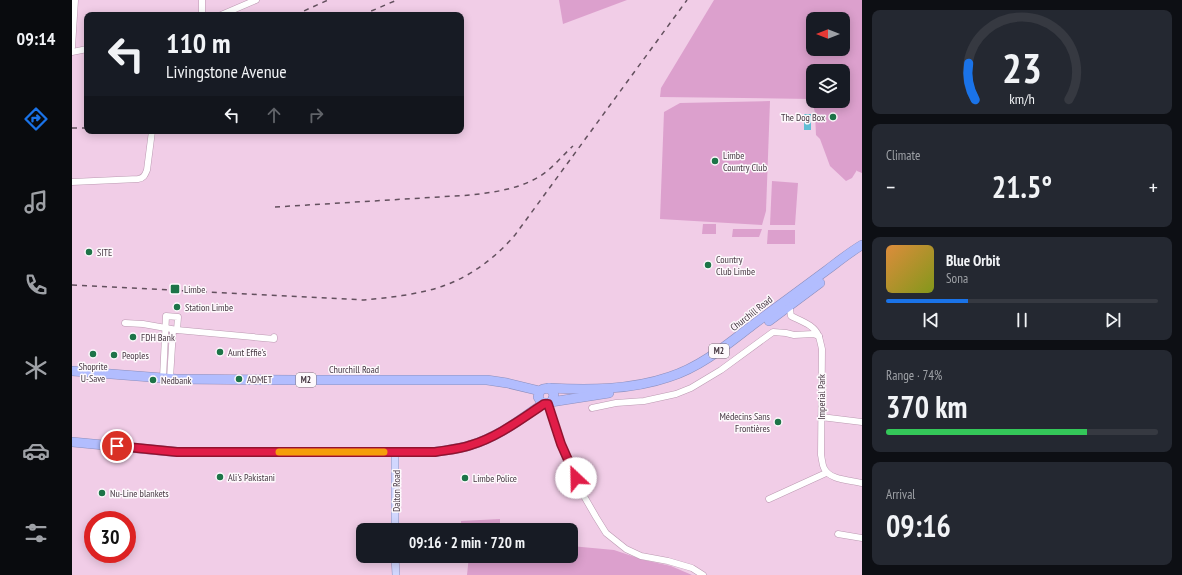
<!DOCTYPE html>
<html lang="en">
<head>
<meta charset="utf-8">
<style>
	:root { --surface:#171b24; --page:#242831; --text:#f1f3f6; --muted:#9ea1a6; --line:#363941; --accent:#1a73e8 }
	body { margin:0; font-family:"PT Sans Narrow",sans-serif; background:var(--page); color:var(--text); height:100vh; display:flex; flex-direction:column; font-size:15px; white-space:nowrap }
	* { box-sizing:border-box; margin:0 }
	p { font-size:13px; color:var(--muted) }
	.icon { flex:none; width:22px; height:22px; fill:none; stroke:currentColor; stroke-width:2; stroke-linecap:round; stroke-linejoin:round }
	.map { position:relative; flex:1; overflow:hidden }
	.drawer { display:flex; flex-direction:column; gap:10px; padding:10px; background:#0d0f14; width:320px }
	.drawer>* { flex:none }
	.guide { position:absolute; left:12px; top:12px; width:380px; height:122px; border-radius:8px; box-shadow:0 2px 10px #0003; background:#171b24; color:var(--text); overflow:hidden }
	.needle { width:26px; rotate:270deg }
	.buttons { position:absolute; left:734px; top:12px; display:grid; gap:8px }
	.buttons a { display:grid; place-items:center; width:44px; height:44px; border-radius:8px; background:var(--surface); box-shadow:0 2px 10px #0003; font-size:20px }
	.speed { position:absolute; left:12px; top:511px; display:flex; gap:8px; font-size:20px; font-weight:700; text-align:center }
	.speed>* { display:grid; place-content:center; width:52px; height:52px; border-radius:50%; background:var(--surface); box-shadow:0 2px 10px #0003; line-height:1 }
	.speed .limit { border:6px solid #d22; background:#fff; color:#111 }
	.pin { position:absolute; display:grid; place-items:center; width:34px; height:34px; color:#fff; margin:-17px; border:2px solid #fff; border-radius:50%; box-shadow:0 1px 4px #0007 }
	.me { position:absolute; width:44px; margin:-22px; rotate:336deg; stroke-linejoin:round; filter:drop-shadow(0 0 3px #0008) }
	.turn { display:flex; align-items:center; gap:14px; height:84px; padding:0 16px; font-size:18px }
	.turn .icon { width:52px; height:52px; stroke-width:2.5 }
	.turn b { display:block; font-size:28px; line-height:34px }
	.lanes { display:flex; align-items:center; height:38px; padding:0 16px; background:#0003; justify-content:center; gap:20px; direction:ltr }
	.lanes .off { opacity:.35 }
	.big { font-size:30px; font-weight:700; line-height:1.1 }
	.drawer .widget { flex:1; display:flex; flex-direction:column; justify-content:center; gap:6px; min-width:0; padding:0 14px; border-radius:8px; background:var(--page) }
	.drawer .dial { align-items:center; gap:0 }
	.dial svg { height:104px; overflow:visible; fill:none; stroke:var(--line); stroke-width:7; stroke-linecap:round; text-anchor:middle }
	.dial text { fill:var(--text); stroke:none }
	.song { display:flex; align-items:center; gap:12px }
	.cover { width:48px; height:48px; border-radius:6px; background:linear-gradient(135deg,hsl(30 70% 55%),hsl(70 70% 35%)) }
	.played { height:4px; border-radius:2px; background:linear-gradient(90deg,var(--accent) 30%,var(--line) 30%) }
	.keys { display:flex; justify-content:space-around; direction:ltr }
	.heat { display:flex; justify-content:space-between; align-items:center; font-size:22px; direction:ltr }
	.charge { height:6px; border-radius:3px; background:linear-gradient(90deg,#34c759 74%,var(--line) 0) }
	.trip { position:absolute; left:284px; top:523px; width:222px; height:40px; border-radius:8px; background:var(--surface); box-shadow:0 2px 10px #0003; font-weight:700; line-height:40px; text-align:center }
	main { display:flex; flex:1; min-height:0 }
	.tabs { display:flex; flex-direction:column; width:72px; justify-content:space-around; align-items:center; background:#090b0e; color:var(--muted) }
	.tabs .icon { width:28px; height:28px }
	.tabs .current { color:var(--accent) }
	.tabs b { font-size:18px; color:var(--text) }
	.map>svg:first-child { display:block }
	.green { fill:#dca0cd; fill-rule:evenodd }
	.water { fill:#62bed4 }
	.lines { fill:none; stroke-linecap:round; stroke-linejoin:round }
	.minor-casing { stroke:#bb99b1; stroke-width:7 }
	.major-casing { stroke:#8c8ebc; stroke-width:8 }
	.highway-casing { stroke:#8c8ebc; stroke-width:10 }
	.minor { stroke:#fff; stroke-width:6 }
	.major { stroke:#d1d7fe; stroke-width:7 }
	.highway { stroke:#b2bdfe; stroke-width:9 }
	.rail { stroke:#63505e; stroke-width:1.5; stroke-dasharray:5 5; stroke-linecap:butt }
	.route-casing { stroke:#92132f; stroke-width:10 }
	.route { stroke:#e11d48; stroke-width:7 }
	.slow { stroke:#f59e0b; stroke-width:7 }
	.poi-dot { fill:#1d7448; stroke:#fdf9fc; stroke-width:1.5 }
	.labels { text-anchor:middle; stroke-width:3; stroke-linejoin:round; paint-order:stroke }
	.shield { fill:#fdf9fc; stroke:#7d717a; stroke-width:1 }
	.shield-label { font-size:9px; font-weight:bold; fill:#463742 }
	.poi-label { font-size:10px; fill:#463742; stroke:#fdf9fc; text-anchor:start }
	.street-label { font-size:10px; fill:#463742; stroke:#fdf9fc }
</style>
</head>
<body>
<main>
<nav class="tabs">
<b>09:14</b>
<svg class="icon current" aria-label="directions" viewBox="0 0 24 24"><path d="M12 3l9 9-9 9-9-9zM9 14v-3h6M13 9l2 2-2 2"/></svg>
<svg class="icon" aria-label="music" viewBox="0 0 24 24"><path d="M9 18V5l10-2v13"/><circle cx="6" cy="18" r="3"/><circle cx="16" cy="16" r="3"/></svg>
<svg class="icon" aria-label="phone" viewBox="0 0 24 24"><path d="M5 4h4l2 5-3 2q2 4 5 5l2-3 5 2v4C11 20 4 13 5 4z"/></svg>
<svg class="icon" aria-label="climate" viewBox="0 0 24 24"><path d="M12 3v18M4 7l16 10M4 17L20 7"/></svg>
<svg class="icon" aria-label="car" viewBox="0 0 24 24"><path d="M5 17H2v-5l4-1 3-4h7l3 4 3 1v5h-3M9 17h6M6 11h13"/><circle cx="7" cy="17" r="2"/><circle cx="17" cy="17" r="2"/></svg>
<svg class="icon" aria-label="filters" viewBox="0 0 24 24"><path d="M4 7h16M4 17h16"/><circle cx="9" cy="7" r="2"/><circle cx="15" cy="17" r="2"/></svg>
</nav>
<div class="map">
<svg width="790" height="575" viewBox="0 0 790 575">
	<rect width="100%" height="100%" fill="#f1cde7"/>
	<g class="green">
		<polygon points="487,0 555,0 491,24"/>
		<path d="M642 0H790V173L785 171V170L780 178 774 181 758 166 748 139 744 135 743 113 740 99 588 97 589 88ZM741 19H771V49H741ZM741 71H771V101H741Z"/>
		<polygon points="698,101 694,211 690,225 588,219 592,112 608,103"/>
		<polygon points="700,181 726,183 723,225 698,225"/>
		<polygon points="631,224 644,224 644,234 630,234"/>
		<polygon points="661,229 690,229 687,237 660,237"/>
		<polygon points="696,230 723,230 723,244 695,244"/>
		<polygon points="428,519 428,530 389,530 389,521"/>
		<polygon points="499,546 542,550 572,560 599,566 620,575 395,575 397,556 499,556"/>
	</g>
	<rect class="water" x="732" y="114" width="7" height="16"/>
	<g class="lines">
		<defs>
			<g id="minor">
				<polyline points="130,15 130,0"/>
				<polyline points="149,15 184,0"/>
				<polyline points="0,47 3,0"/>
				<polyline points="0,52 15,49"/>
				<path d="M0 182 66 179C72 178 73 175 75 170L80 131"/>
				<path d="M717 304 719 316C729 321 743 325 747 337 748 340 749 345 750 349L749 455C750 459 750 464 752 468 757 480 778 480 790 483"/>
				<polyline points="53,323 71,324 105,330 202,339 202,337"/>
				<polyline points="91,378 94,316 106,317 105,330"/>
				<polyline points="98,378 101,330"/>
				<polyline points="476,404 489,444 509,491 524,517 534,533 554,549 569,556 596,561 620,568 631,575"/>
				<polyline points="520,408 544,403 572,401 604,394 619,388 649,370 701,332 714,333 722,335 741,334 747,336"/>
				<polyline points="749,417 790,422"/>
				<polyline points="697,499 754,473"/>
				<polyline points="766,534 790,538"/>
			</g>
			<g id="major">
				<polyline points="323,530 323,452"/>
				<polyline points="323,556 324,575"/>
			</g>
			<g id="highway">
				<polyline points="697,321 748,283"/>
				<path d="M0 371 104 379 224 380H415L435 383 468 391 471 389 477 388 481 392C483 397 481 401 476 404L469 402 466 397 468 391"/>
				<path d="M477 388C517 390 559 390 597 377 629 367 656 344 682 324 706 306 731 288 755 270 767 261 778 252 790 245"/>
				<polyline points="479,402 537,393"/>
				<path d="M0 442 105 452H363C375 450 387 449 399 445 426 437 449 419 472 403"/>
			</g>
		</defs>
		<use href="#minor" class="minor-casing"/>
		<use href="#major" class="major-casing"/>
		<use href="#highway" class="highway-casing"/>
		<use href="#minor" class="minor"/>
		<use href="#major" class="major"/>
		<use href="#highway" class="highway"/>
		<g class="rail">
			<polyline points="223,15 256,0"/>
			<polyline points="290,15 325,0"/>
			<polyline points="0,128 15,128"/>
			<path d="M203 207 399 195C425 192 453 188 474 172 484 164 492 154 501 146"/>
			<path d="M0 285 292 300C316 298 349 294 371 286 400 276 424 257 443 235L615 0"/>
		</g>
	</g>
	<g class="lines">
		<defs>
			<path id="route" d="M45 446 105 452H363C375 450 388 449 399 445 426 437 449 419 472 404H476L489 444 504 478"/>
		</defs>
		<use href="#route" class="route-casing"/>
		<use href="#route" class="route"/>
		<polyline class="slow" points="207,452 312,452"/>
	</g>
	<g class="poi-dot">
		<circle cx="761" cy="117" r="4"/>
		<circle cx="643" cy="161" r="4"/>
		<circle cx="17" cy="252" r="4"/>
		<circle cx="636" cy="265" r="4"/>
		<rect x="98" y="284" width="10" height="10" rx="2"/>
		<circle cx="105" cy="307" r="4"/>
		<circle cx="61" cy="337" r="4"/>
		<circle cx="148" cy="352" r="4"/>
		<circle cx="21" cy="354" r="4"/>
		<circle cx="42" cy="355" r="4"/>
		<circle cx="167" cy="379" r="4"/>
		<circle cx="81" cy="380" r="4"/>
		<circle cx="706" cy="422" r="4"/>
		<circle cx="148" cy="477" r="4"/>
		<circle cx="393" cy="478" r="4"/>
		<circle cx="30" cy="493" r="4"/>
	</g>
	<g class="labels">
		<g class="shield">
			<rect x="637" y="344" width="20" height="14" rx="3"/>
			<rect x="224" y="373" width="20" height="14" rx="3"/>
		</g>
		<g class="shield-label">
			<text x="647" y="354">M2</text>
			<text x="234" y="383">M2</text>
		</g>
		<g class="poi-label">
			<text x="753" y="121" text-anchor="end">The Dog Box</text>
			<text x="651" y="159">Limbe<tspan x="651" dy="12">Country Club</tspan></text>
			<text x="25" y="256">SITE</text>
			<text x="644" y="263">Country<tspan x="644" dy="12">Club Limbe</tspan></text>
			<text x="112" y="293">Limbe</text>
			<text x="113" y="311">Station Limbe</text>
			<text x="69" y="341">FDH Bank</text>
			<text x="156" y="356">Aunt Effie's</text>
			<text x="50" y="359">Peoples</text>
			<text x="21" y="370" text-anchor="middle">Shoprite<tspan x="21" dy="12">U-Save</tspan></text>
			<text x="175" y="383">ADMET</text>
			<text x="89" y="384">Nedbank</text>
			<text x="698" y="420" text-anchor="end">Médecins Sans<tspan x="698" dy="12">Frontières</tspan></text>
			<text x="156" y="481">Ali's Pakistani</text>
			<text x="401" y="482">Limbe Police</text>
			<text x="38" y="497">Nu-Line blankets</text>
		</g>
		<g class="street-label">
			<text transform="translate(679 313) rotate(-38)" y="4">Churchill Road</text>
			<text x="282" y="373">Churchill Road</text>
			<text transform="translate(749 397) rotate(-90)" y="4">Imperial Park</text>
			<text transform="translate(324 491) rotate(-90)" y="4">Dalton Road</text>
		</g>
	</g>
</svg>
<div class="buttons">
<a><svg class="needle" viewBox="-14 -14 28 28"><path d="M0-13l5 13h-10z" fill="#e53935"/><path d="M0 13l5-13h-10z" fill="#9ea1a6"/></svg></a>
<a><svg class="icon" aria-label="layers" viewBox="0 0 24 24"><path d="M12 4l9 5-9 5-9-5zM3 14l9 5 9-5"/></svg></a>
</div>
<div class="speed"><div class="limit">30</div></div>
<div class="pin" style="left:45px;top:446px;background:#d93025"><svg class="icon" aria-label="arrive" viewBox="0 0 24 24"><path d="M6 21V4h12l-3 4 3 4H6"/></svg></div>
<svg class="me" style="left:504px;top:478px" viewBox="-20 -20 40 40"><circle r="19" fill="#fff"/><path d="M0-13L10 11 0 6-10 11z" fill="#e11d48"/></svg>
<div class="trip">09:16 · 2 min · 720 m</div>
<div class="guide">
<div class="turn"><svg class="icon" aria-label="left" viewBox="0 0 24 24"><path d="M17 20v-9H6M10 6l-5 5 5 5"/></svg><div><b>110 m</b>Livingstone Avenue</div></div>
<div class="lanes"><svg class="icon" aria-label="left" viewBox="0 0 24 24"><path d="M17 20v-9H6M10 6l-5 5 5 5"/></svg><svg class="icon off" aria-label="ahead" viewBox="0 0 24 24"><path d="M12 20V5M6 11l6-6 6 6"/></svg><svg class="icon off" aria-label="right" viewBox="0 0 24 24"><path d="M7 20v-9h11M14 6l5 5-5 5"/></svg></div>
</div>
</div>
<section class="drawer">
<div class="widget dial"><svg viewBox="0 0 100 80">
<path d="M14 69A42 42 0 1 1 86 69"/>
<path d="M14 69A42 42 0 0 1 9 41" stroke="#1a73e8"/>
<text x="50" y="56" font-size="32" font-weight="700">23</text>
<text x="50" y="72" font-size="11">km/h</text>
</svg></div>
<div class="widget"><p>Climate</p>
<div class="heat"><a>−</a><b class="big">21.5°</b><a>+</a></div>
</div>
<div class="widget">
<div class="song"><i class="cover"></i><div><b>Blue Orbit</b><p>Sona</p></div></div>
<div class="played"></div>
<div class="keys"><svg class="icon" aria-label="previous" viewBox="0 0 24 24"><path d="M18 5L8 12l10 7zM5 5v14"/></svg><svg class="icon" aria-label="pause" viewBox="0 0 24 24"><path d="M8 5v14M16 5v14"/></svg><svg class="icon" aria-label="next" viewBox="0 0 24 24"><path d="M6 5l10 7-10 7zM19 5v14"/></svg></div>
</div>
<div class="widget"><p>Range · 74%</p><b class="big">370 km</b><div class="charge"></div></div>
<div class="widget"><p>Arrival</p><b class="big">09:16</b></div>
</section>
</main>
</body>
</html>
